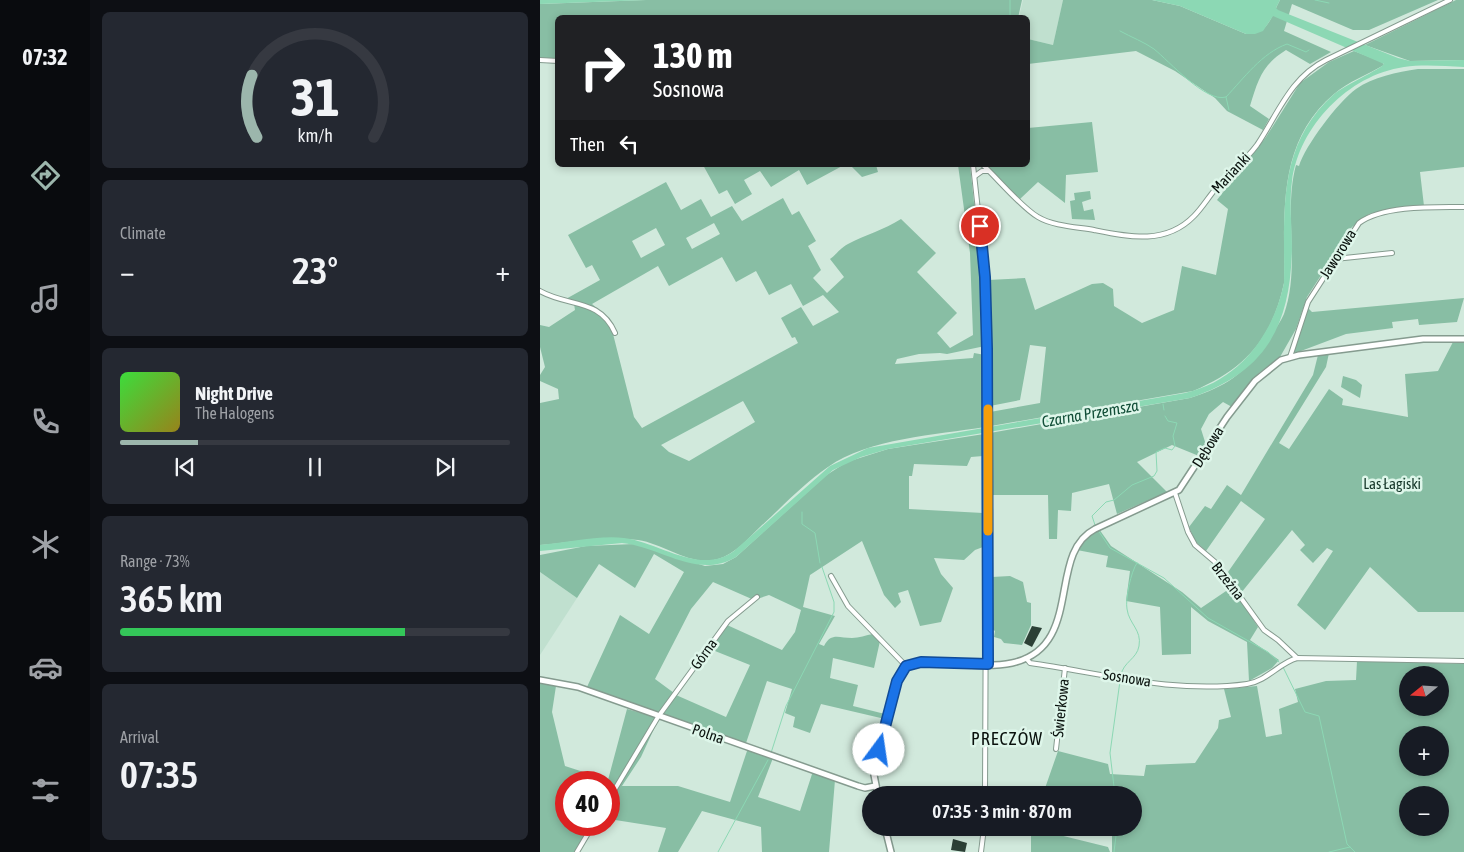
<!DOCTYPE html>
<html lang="en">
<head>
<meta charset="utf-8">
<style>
	:root { --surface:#171b24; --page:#242831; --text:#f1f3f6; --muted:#9ea1a6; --line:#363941; --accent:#9cb6ac }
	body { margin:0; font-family:"Asap Condensed",sans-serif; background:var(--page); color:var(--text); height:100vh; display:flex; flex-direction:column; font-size:19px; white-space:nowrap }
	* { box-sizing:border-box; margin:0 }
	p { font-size:16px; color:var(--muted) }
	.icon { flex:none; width:28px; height:28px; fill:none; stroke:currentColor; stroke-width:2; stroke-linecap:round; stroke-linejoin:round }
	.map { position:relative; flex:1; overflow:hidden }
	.drawer { display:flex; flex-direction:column; gap:12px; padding:12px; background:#0d0f14; width:450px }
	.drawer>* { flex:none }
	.banner { position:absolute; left:15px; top:15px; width:475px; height:152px; border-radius:8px; box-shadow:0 2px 8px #0003; background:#202124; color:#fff; overflow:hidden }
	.needle { width:32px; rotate:252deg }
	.controls { position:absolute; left:859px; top:666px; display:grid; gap:10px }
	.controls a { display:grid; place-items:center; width:50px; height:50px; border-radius:50%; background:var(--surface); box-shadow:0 2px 8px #0003; font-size:25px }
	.speed { position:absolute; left:15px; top:771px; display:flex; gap:10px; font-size:25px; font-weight:700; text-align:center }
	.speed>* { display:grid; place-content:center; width:65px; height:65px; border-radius:50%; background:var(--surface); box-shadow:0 2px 8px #0003; line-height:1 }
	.speed .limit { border:8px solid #d22; background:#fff; color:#111 }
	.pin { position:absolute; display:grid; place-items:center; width:42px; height:42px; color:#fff; margin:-21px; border:2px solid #fff; border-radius:50%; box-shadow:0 1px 5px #0007 }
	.me { position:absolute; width:55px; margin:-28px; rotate:14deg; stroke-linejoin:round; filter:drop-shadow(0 0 4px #0008) }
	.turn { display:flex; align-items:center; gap:18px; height:105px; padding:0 15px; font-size:22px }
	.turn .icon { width:65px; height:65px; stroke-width:2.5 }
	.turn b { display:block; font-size:35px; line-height:42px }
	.then { display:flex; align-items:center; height:48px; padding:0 15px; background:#0003; gap:10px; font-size:19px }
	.big { font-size:38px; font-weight:600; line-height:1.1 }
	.drawer .tile { flex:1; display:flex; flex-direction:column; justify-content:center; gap:8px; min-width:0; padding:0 18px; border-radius:8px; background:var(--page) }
	.drawer .dial { align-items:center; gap:0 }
	.dial svg { height:130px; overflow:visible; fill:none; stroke:var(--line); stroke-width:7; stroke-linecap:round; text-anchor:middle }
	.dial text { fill:var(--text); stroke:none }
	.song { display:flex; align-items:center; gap:15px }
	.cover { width:60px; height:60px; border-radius:8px; background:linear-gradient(135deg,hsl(120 70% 55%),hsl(50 70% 35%)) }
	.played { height:5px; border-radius:2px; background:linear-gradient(90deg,var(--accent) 20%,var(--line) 20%) }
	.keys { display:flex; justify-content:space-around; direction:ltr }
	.heat { display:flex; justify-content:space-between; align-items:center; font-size:28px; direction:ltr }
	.charge { height:8px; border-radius:4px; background:linear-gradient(90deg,#34c759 73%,var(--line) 0) }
	.trip { position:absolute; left:322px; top:786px; width:280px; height:50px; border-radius:25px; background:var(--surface); box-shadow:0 2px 8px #0003; font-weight:600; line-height:50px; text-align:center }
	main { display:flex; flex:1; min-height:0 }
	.menu { display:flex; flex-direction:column; width:90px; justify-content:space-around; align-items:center; background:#090b0e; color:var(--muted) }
	.menu .icon { width:35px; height:35px }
	.menu .selected { color:var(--accent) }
	.menu b { font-size:22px; color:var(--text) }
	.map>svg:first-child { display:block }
	.built { fill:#c0e0cf }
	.green { fill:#88bea4; fill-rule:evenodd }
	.water { fill:#8cd8b4 }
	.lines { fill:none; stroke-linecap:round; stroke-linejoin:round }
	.stream { stroke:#8cd8b4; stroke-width:1 }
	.building { fill:#2c4036 }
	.street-casing { stroke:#859b8f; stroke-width:6 }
	.secondary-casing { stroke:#859b8f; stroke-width:8 }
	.street { stroke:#fff; stroke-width:4 }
	.secondary { stroke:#fff; stroke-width:5 }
	.route-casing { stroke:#114b97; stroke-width:12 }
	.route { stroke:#1a73e8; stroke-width:9 }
	.slow { stroke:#f59e0b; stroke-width:9 }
	.labels { text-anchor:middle; stroke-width:5; stroke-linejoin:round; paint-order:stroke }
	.street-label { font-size:15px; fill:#09110d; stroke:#def6ea }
	.park-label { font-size:15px; fill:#153729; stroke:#def6ea }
	.water-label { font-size:16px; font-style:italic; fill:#114e37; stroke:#def6ea }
	.quarter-label { font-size:18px; letter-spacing:1px; fill:#09110d; stroke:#def6ea }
</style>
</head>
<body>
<main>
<nav class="menu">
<b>07:32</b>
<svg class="icon selected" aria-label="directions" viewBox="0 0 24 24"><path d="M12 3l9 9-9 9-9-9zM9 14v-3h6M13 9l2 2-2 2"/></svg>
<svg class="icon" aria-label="music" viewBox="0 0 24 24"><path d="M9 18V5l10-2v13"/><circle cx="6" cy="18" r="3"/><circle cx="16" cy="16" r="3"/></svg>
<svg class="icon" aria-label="phone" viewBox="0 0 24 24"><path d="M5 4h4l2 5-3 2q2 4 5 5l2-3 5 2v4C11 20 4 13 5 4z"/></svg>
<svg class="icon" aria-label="climate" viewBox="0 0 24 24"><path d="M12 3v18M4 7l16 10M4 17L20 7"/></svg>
<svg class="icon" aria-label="car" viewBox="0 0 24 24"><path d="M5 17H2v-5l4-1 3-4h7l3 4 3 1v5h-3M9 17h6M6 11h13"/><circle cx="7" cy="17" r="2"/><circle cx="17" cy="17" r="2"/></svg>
<svg class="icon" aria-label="filters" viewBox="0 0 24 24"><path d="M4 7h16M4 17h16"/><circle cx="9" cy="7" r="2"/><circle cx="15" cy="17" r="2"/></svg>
</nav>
<section class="drawer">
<div class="tile dial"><svg viewBox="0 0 100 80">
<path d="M14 69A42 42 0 1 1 86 69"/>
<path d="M14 69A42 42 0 0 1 11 31" stroke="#9cb6ac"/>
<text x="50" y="56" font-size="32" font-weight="700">31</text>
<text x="50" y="72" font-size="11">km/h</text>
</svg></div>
<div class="tile"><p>Climate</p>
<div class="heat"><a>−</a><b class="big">23°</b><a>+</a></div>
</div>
<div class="tile">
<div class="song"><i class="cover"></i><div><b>Night Drive</b><p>The Halogens</p></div></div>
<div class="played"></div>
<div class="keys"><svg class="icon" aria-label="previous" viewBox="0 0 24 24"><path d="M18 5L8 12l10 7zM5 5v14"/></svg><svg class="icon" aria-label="pause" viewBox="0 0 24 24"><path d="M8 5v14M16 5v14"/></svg><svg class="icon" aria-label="next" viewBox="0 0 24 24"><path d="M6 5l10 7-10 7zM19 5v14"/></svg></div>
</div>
<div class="tile"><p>Range · 73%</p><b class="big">365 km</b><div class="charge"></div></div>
<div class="tile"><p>Arrival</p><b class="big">07:35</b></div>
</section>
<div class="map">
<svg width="924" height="852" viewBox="0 0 924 852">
	<rect width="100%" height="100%" fill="#d1e9dc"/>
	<g class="built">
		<polygon points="483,0 523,0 513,45 488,39 488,18 479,17"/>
		<polygon points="0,572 37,598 0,655"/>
	</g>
	<g class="green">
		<polygon points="106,0 482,0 478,18 18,18 17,62 0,63 0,4"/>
		<path d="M523 0H612L640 6 706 34C728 35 731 17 740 0H898L829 30H813L752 4 744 31 791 52 770 64 746 50C722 65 718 80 710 106L729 119 723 130 687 111 675 98 635 71 596 51 488 64V39L513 45Z"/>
		<polygon points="916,0 924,0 924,60 870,61 825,45"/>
		<path d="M814 51 842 62 844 65C827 75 809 81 794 94 736 143 745 214 744 283 732 339 705 369 653 391L451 426 450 412 500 403 506 347 490 345 480 400 450 406 448 280 485 278 495 310 552 284 563 283 573 289 574 306 602 323 634 310 642 266 676 275 688 209 677 200 726 137 760 83 789 62Z"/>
		<path d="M878 69H924V167L880 172 884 206 829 214 812 227 767 297 756 329 740 357 719 373 692 407 683 402 669 414 661 429 666 445 659 456 632 445 597 462 627 492 577 514 569 484 532 493 531 511 518 510 517 539H509L508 495H451L450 433 650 398C687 386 703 375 725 343 731 334 740 324 744 314 761 266 743 213 756 165L759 166C765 146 798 102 816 89 833 77 857 72 878 69Z"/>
		<polygon points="552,122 558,172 526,175 525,203 498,182 480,199 446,165 488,165 488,128"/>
		<polygon points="163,165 304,165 267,185 259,170 231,187 220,171 204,180 212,194 195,204 187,190 179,194"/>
		<polygon points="310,165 336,165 338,172 322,177"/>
		<path d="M418 165H430L443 288 445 346 407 354 400 353 379 354 357 359 355 364 433 358 434 353 445 355V427C396 435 329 438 288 467 263 484 242 507 220 527 208 539 195 554 178 559 150 567 125 544 98 540 65 536 32 542 0 545V403L19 399 18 389 0 381V375L5 367 0 347V325L9 327 35 310 34 304 24 300 60 280 52 265 46 268 28 235 126 182 141 210 161 199 171 217 192 206 202 221 243 198 252 215 259 211 276 241 268 246 281 270 273 278 287 293 304 277 290 259C296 255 300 248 308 244 325 235 344 230 361 219L396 253 377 272 417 313 397 333 410 348 433 335 430 253ZM174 223 180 234 152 249 146 238ZM116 228 125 245 101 258 92 241ZM182 257 196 282 216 271 229 295 251 284 263 306 283 295 299 312 273 326 261 307 241 318 252 338 255 337 258 343 102 428 94 417 71 326 65 315 52 304 118 266 129 286ZM203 401 215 422 149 461 129 452 121 445Z"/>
		<polygon points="550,191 551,199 542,202 544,211 553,209 555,220 532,219 530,201 535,200 534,193"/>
		<polygon points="924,298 917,322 879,325 878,319 852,322 853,328 806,334 753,354 753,349 768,308 772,312"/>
		<polygon points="913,342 924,342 924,612 878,612 830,567 785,630 757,605 793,551 787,548 773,563 760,550 765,545 752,530 701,593 688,572 725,519 701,501 666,551 655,541 649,527 665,506 671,509 687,485 701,495 773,375 778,355 789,353 786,367 739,443 749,449 789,389 803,399 802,405 868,417 865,374 898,371"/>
		<polygon points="803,376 816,380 822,385 820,398 801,387"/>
		<path d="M444 434 443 456 431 457 427 466 374 464 372 476H369V509L443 513V547L435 550 424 560 394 558 401 574 413 588 401 622 380 626 368 590 358 593 361 602 355 608 344 595 322 541 270 575 263 607 295 616 279 644 284 646C291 632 299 638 312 638 319 638 326 635 333 634L340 641 334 668 293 658 290 678 318 685 313 706 345 714V719L281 704 270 733 253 727 255 717 245 713 252 689 227 681 205 746 123 715 136 695 186 717 210 665 170 649 187 625 242 650 255 632 261 610 229 595 214 600 173 582 151 609 115 679 134 693 118 713 47 687 80 615 109 634 144 572 114 554 95 588 59 564 37 598 0 572V555L46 546 94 544 165 566 183 564 196 557 285 476 307 462 348 449Z"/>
		<polygon points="559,529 571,546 642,592 661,608 692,587 718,627 710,640 739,660 732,668 709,681 707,642 668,621 651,607 651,654 622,655 620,607 586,601 590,571 566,567 568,556 537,550 550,534"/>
		<polygon points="470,576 483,582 487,602 491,603 491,625 482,645 464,643 461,639 454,637 455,631 451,628 452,577"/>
		<path d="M817 661 924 664V852H572V828H594V795L503 794 518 751 568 764 570 774 604 776 606 765 655 763 678 728 679 720 691 717 684 689 717 686 726 737 742 734 739 709 758 702 755 689 786 681 816 680ZM868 675H900V708H868ZM868 735H900V768H868ZM868 795H900V828H868Z"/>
		<polygon points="0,683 16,686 12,712 25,766 68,780 87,709 119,718 101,757 82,786 138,786 190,802 208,748 233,758 218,797 260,811 273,771 295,780 289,852 222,852 221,827 162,811 138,852 118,852 126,828 69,819 69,782 26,782 26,825 51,825 36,852 0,852"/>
		<polygon points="491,828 568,847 570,852 491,852"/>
	</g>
	<g class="water">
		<polygon points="0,0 106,0 0,4"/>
		<path d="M612 0H740L736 8 738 10 858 58 870 61 924 60V67C904 66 883 64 864 67 808 75 759 127 752 181 749 203 752 227 752 249 750 327 726 372 650 398L348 449 321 457 293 470 196 557C157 580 122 547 82 543L0 551V545C25 543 59 535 84 538 119 542 160 576 194 551L290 466 328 448 645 393C699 381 733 335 744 283 745 213 736 147 793 95 803 86 841 69 844 64L733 16 723 31 715 34H706L640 6Z"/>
	</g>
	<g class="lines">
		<g class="stream">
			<polyline points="470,0 470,18"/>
			<polyline points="775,0 789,3"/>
			<path d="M580 31C591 37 604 42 614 49 629 61 666 103 686 97 704 78 722 53 747 44L766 52 769 50"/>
			<polyline points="686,97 689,110"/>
			<polyline points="623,404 624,410"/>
			<polyline points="262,512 262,524 275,533 280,563"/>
			<polyline points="555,525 552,516 566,502 574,500 592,485 614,476 617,471 616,452 625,448 632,450 635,446 633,436 637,423 628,421 625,416"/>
			<polyline points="558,530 570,548 624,578 668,618 728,652 739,662"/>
			<polyline points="743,667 765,712 779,716 807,844 815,852"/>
			<path d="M581 675C583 662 597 659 599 646 602 630 589 624 587 609 585 600 591 571 597 563"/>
			<polyline points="231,753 246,706 294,612 294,602 282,567"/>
			<polyline points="575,795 570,753 580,681"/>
			<polyline points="178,852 228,760"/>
			<polyline points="574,852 577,828"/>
			<polyline points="789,852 810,847"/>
		</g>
	</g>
	<g class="building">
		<polygon points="492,626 502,628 492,647 484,643"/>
		<polygon points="413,839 427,843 425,852 411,850"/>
	</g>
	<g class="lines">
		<defs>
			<g id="street">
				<polyline points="0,60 18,61"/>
				<polyline points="433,165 443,256 447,349 445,795"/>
				<path d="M443 165C458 179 482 208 498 217 513 226 537 227 554 230 589 237 626 245 654 216 663 207 669 196 678 186 691 172 706 160 717 145 738 114 750 78 786 60L910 0"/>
				<polyline points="435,176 442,171 448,171"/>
				<polyline points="795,259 852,253"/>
				<path d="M0 291C28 307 60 298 75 333"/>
				<path d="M750 357 768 302 819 223C843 205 895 207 924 207"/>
				<polyline points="635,493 648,532 655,545 675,562 724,630 738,640 757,658"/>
				<polyline points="291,576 308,606 366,666"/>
				<path d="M486 658 490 663C561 673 634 694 707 684 727 681 739 663 757 658L924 661"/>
				<polyline points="516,749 525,668"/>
				<polyline points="69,799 118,717 188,621 217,597"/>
				<polyline points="561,828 569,832"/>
				<polyline points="37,852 53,825"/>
				<polyline points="441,852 444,828"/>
			</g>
			<g id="secondary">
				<polyline points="0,680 38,687 318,786 325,788 335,786"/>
				<path d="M338 795 334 775 336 763 357 681 362 670 373 663C403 661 444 669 472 663 545 647 506 554 555 529L639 490 687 417 715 381 741 360 759 355 883 339H924"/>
				<polyline points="345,828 351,852"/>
			</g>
		</defs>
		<use href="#street" class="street-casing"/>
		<use href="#secondary" class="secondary-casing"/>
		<use href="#street" class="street"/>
		<use href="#secondary" class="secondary"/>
	</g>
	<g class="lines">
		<defs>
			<polyline id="route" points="339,750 357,681 366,666 381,662 448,664 447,349 445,277 440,226"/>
		</defs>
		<use href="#route" class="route-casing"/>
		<use href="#route" class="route"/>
		<polyline class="slow" points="448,531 448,409"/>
	</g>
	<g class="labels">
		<g class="street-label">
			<text transform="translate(691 173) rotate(-47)" y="5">Marianki</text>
			<text transform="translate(798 254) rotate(-58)" y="5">Jaworowa</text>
			<text transform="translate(668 447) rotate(-58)" y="5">Dębowa</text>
			<text transform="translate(688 581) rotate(52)" y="5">Brzeźna</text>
			<text transform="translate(164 654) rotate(-54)" y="5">Górna</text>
			<text transform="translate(587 678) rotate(9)" y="5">Sosnowa</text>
			<text transform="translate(521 708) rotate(-84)" y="5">Świerkowa</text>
			<text transform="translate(168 734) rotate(19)" y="5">Polna</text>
		</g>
		<g class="park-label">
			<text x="852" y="489">Las Łagiski</text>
		</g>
		<g class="water-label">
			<text transform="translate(550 413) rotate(-10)" y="6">Czarna Przemsza</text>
		</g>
		<g class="quarter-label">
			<text x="467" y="745">PRECZÓW</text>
		</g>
	</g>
</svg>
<div class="controls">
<a><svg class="needle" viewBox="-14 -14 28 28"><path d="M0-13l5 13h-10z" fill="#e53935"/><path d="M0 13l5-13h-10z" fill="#9ea1a6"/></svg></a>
<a>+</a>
<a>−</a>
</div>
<div class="speed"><div class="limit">40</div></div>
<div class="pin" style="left:440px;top:226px;background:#d93025"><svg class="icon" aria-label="arrive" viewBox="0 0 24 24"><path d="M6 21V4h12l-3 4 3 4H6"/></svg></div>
<svg class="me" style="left:339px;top:750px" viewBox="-20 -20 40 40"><circle r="19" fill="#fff"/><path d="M0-13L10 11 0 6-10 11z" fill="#1a73e8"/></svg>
<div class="trip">07:35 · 3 min · 870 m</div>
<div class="banner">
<div class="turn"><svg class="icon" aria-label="right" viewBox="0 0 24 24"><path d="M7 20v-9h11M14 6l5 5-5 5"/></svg><div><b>130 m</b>Sosnowa</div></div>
<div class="then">Then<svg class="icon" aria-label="left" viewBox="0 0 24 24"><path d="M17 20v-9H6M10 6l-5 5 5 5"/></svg></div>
</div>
</div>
</main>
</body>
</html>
